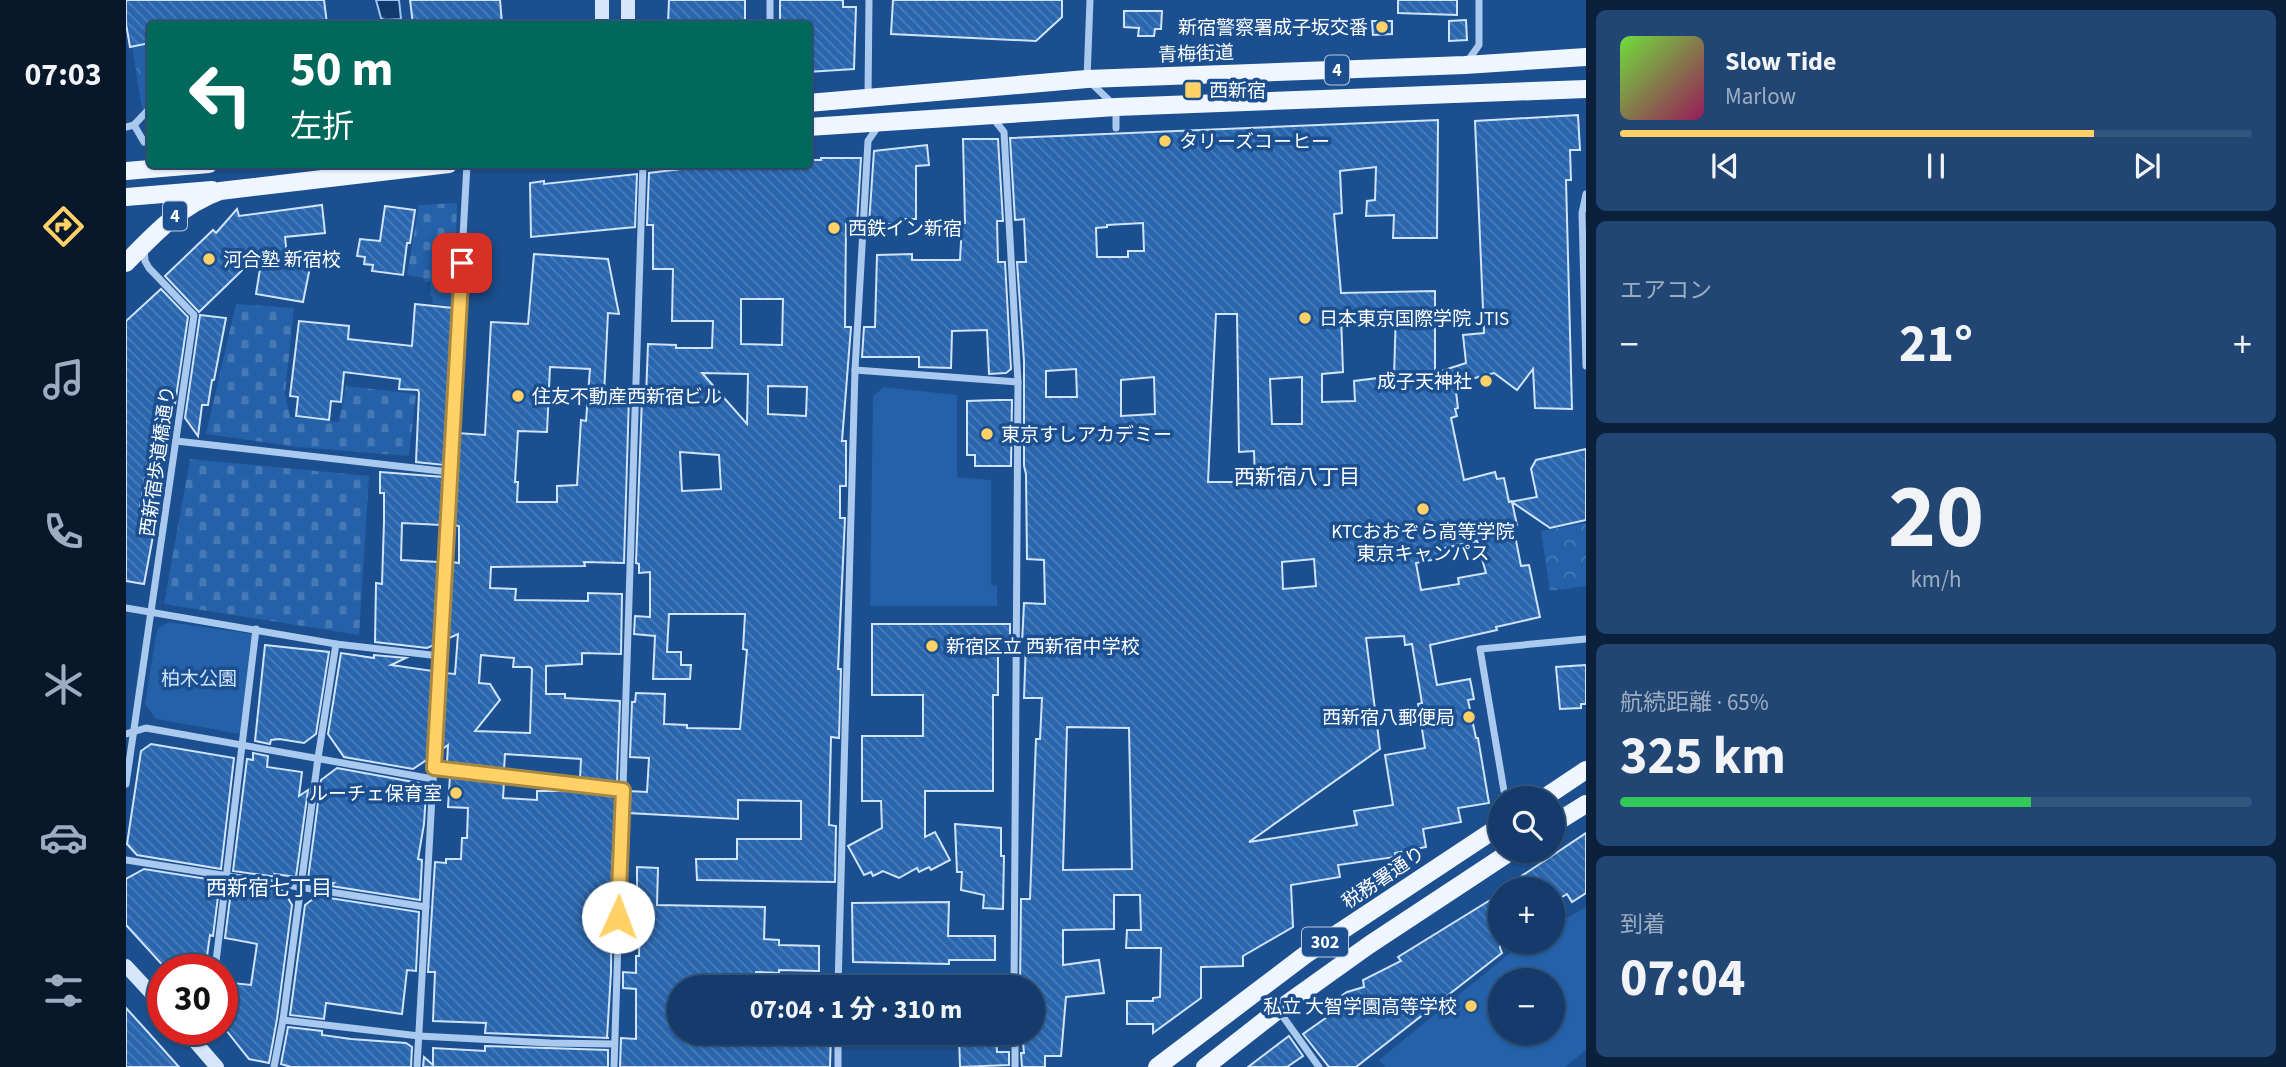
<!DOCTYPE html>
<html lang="ja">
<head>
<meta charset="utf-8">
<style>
	:root { --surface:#143b6b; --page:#214673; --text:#f1f3f6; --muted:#9dadc1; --line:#33557e; --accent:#ffd166 }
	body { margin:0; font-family:"Source Sans 3","Noto Sans JP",sans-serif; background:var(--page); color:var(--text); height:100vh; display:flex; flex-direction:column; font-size:26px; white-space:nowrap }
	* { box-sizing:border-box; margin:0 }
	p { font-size:23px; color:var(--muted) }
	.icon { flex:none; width:38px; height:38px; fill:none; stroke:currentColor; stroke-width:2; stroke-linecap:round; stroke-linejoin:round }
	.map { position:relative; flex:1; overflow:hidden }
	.side { display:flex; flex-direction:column; gap:10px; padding:10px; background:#0b203b; width:700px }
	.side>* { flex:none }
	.banner { position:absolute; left:21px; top:21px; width:665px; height:147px; border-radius:7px; box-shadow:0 2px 5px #0004,0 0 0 2px var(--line); background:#00695c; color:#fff; overflow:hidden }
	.tools { position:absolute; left:1362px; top:786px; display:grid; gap:14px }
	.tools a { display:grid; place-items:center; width:77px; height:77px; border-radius:50%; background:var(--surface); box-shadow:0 2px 5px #0004,0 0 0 2px var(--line); font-size:35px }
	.speed { position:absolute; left:21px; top:954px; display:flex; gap:14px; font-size:35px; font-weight:700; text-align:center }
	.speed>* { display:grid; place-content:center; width:91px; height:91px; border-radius:50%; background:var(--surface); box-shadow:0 2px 5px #0004,0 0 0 2px var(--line); line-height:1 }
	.speed .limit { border:10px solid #d22; background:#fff; color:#111 }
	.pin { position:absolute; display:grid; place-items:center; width:60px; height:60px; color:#fff; margin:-30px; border-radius:14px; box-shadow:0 4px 10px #0006 }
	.me { position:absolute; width:77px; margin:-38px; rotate:2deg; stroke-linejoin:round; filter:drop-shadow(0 0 5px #0008) }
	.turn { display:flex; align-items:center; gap:24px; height:147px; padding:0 28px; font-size:32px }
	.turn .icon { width:91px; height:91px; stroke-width:2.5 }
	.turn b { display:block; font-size:49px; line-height:60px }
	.big { font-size:52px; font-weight:700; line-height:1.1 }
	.side .tile { flex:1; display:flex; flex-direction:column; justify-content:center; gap:10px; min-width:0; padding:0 24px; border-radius:10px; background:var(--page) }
	.side .dial { align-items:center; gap:0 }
	.dial b { font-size:91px; line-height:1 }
	.song { display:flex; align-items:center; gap:21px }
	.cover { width:84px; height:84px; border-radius:10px; background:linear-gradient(135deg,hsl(100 70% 55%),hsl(330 70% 35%)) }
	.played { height:7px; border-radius:4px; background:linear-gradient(90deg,var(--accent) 75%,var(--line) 75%) }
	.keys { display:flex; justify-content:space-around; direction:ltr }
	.heat { display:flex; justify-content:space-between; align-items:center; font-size:38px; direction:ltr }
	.charge { height:10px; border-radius:5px; background:linear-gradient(90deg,#34c759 65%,var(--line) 0) }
	.trip { position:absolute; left:541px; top:975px; width:378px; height:70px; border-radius:35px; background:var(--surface); box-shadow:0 2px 5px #0004,0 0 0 2px var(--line); font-weight:700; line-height:70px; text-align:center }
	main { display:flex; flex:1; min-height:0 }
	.tab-bar { display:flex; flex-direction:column; width:126px; justify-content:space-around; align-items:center; background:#08182b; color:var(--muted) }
	.tab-bar .icon { width:49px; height:49px }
	.tab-bar .on { color:var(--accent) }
	.tab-bar b { font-size:32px; color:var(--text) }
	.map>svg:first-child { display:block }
	.forest { fill:url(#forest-crowns) }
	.cemetery { fill:url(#cemetery-stones) }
	.park { fill:#2461a8; fill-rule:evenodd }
	.water { fill:url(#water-ripples); stroke:#9cc4f0; stroke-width:2 }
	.building { fill:url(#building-back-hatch); stroke:#cfe3fa; stroke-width:2; fill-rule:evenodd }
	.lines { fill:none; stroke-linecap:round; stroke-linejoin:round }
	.street { stroke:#a9c9ee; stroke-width:7 }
	.secondary { stroke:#d6e6fa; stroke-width:14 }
	.primary { stroke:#f0f6ff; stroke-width:18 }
	.route-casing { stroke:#a68842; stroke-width:18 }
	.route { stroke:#ffd166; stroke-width:12 }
	.poi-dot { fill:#ffd166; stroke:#1b4f8f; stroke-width:2.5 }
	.labels { text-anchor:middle; stroke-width:7; stroke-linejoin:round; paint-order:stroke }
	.shield { fill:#1b4f8f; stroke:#bbcadd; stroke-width:2 }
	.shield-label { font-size:18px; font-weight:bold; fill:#fff }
	.poi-label { font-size:19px; fill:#fff; stroke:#1b4f8f; text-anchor:start }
	.street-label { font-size:19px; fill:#fff; stroke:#1b4f8f }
	.park-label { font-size:19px; fill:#cfe3fa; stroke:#1b4f8f }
	.neighbourhood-label { font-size:21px; fill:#fff; stroke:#1b4f8f }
</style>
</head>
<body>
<main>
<nav class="tab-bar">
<b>07:03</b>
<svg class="icon on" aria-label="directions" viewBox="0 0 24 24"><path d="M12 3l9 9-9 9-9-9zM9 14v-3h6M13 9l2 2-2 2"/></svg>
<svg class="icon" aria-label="music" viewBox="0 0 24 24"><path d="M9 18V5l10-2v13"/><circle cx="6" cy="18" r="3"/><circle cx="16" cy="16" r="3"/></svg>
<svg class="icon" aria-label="phone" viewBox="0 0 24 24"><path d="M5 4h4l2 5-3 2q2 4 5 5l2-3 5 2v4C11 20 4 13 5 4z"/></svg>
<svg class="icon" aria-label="climate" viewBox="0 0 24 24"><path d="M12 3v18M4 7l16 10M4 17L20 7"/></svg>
<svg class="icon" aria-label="car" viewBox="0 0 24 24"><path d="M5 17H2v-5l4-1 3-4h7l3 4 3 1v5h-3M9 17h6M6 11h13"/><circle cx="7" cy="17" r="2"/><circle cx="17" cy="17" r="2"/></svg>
<svg class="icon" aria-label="filters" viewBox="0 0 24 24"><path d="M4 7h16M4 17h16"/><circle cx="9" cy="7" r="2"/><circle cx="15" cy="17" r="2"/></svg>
</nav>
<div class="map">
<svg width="1460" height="1067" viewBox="0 0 1460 1067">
	<defs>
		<pattern id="forest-crowns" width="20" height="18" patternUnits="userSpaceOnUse" patternTransform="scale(1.75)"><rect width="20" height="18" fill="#2461a8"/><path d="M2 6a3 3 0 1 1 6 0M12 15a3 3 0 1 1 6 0" fill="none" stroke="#4579b5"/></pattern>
		<pattern id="cemetery-stones" width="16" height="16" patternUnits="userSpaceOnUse" patternTransform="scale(1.75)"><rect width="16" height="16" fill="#2461a8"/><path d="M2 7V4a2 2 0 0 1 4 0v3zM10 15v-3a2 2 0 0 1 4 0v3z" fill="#4579b5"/></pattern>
		<pattern id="water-ripples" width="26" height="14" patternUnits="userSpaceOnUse" patternTransform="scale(1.75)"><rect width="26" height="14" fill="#123a6d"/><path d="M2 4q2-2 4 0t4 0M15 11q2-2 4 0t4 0" fill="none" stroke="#365883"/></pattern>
		<pattern id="building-back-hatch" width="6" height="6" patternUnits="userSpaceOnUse" patternTransform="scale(1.75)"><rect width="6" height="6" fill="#2a66ad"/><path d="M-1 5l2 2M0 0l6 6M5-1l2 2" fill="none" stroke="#4a7db9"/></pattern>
	</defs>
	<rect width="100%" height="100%" fill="#1b4f8f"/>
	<g class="forest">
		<polygon points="40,17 41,24 24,24 24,114 16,108 2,21"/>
		<polygon points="1460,523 1460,586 1424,591 1415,531"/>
	</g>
	<g class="cemetery">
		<polygon points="331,203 328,306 307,304 306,296 304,296 305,282 299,282 298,278 281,275 293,205"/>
		<polygon points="110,304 168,308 159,394 164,417 213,422 220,386 290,394 283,456 172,447 80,434"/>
		<polygon points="64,459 243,476 233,635 38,604"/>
	</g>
	<g class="park">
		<polygon points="758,387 831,395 831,477 865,480 865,585 871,586 871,606 744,606 747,396"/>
		<polygon points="43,622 126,634 114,734 30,719 19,704 31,629"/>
		<path d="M1460 907V1050L1439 1067H1259L1253 1060 1390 948 1401 942H1426V927ZM1374 980H1426V1032H1374Z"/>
	</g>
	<polygon class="water" points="250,0 273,0 275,19 258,20 255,18"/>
	<g class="building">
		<polygon points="0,0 198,0 201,24 24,24 24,43 4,47 0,24"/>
		<polygon points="284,0 374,0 376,24 287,24"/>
		<polygon points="543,0 619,0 619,24 542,24"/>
		<polygon points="654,0 717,0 717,7 730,7 728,69 682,72 682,24 654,24"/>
		<polygon points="767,0 936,0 936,17 910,41 765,34"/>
		<polygon points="1272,0 1331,0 1331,15 1272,13"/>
		<polygon points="998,11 1036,11 1035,29 1029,29 1028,36 1012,36 1013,28 998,27"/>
		<polygon points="1340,20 1341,40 1323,41 1323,21"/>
		<polygon points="1246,21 1266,21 1266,34 1247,35"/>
		<path d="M1452 115 1454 150H1444L1445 180H1440L1446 409 1409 408 1407 369 1391 390 1368 373 1329 383 1332 408 1329 409 1331 416 1325 418 1338 480 1369 472 1371 479 1378 478 1383 502 1411 497 1405 469 1410 460 1460 449V520L1424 528 1386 502 1391 525H1387L1395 566 1403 565 1414 617 1370 627 1371 630 1304 645 1311 685 1344 679 1348 699 1342 700 1350 738H1352L1363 803 1332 808 1335 822 1297 829 1300 847 1269 853V857L1212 865 1214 877 1165 885 1167 927 1117 956V966L1075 967V998L1027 1033V1024H1001V1001H1027V998L1034 997 1035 948H1000L1001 930H1015L1014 895H988V929L937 930V965L973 960 978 993 940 997 935 1056H919V1067H896L895 1053H898L896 1032H906V987H894L895 899H904L910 739H914L916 698H898L900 641H896L897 624 898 603 919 604 918 560 901 559 900 474 898 466V361L891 262H900L898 219 889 220 884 138 1312 120 1311 238H1267L1268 215 1240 216 1241 201 1249 200 1250 167 1214 171 1216 213 1208 214 1215 293 1309 291V373L1340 363 1337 335 1358 333 1349 121ZM1017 223 1018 251H1002V257H971L970 228 981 227V225ZM1270 312 1268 376 1228 381 1229 401 1196 402V374L1217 372 1215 315ZM1090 314H1111L1113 452 1128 451 1129 482H1082ZM950 369 951 397H920V371ZM1028 377 1029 414 995 416V380ZM1176 377V424H1146L1144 379ZM1351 541 1360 573 1332 578 1333 584 1295 590 1290 563 1316 558 1314 549ZM1188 559 1190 586 1157 589 1156 562ZM1278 636 1279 645 1286 644 1296 703 1292 704 1299 748 1259 755 1267 805 1228 811 1231 825 1123 842 1254 749 1240 638ZM941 727 1003 728 1006 869 937 870Z"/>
		<polygon points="837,139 872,139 877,221 871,221 872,262 879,262 885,369 880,373 863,374 861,330 826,331 825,368 793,367 793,357 736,357 738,327 749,327 751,255 786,254 786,260 834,260 836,223 839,223"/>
		<polygon points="801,145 803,165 790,166 790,219 777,219 777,224 743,224 748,151"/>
		<path d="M695 158H735L731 224H720L719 327H725L716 441H720V486H714V518H719L712 669H715L713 738 705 737 703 825 710 826 709 882 571 880 570 859H611V839H675V801L612 800V819L502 813 503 791 521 792 523 758 504 757 506 702H509L510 693 539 694 538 724 561 725V728L614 729 621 650 617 649 619 614H543L541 652H555V665H565L564 679H527L529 636 508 634 509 616 524 617V572L513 573V564L510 563 516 397H520L522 344 550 345V348H586L587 321H546L547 269H527V225H521L523 173 580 166V168H660V164H682V160H695ZM615 299H657L656 345 615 344ZM576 373 622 374 621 424ZM642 386 681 387 680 416 642 414ZM554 452 593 455 595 489 556 491Z"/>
		<polygon points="511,174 509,227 405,237 404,183 418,181 418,184"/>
		<polygon points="196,205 199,233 159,237 162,264 184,267 177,302 130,294 137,250 73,312 39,276 87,230 90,233 111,209 113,216"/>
		<polygon points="259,206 289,210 284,243 281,243 277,275 246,271 247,265 238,264 239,257 231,256 234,239 254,241"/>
		<path d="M408 254 482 259 493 314 482 313 478 395 503 396 498 563 458 562 459 566 365 567 364 588 390 589 389 600 462 601V593L496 594 495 654 456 653V664L420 666V694H439V698L494 701 491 783 454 779 455 759 379 754 378 770 321 763 322 745 315 750 319 673 329 674 332 634 321 639 325 562 333 563V526L327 525 332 433 359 435 365 322 402 324ZM424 367 464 369 460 421 455 420 451 485 431 486V502H391L392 482H389L392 431 421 432ZM355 655 388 658 387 667H404L406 669 404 733 349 731 374 700 364 684 353 683Z"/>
		<polygon points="35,289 62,317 49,404 44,397 34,466 21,464 14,508 15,508 11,533 27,536 18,584 0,581 0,321"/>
		<polygon points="289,304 327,308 318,465 290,462 293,393 292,390 273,389 274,379 218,372 215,402 205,401 203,420 170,416 172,397 164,396 173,321 223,326 222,339 286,346"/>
		<polygon points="74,315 100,318 88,380 86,380 82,405 76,405 72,436 59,418"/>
		<polygon points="871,400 886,400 885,466 849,466 849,455 841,455 841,401"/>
		<polygon points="254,472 318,477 315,525 276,523 275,560 313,562 308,645 301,648 249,642 250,583 256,584 258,521 258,493 254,493"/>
		<polygon points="746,624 884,624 884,641 872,641 872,695 867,695 867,791 799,791 799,837 809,832 824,860 805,870 803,867 793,872 791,868 773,878 757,871 747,876 745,872 738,875 722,846 756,828 755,801 736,801 736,736 797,736 797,695 746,695"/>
		<polygon points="139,645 203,652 190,734 178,743 153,739 145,740 144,744 129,741"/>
		<polygon points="215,653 248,658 248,655 280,658 265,665 307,671 302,759 287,769 218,757 202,734"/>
		<polygon points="1460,665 1460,704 1455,704 1455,708 1434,709 1430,667"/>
		<polygon points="25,744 108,758 95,869 11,855 1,844 15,751"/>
		<polygon points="127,753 142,756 141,767 176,772 173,796 182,790 170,877 149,874 151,877 107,871 121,759 127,760"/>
		<polygon points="211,768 293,783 300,793 298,824 292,859 296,860 294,900 205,886 208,883 182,879 195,780"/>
		<polygon points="324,776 378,782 377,798 411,800 411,791 454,791 491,795 486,866 485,972 481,1038 483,1038 359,1033 360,1023 307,1021 309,972 302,972 309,862 320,863 320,859 335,859 336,838 341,838 342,808 322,807"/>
		<polygon points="829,824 875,828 875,856 878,856 877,909 857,908 858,895 835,890 836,872 831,872"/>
		<polygon points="1460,833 1460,893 1446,902 1441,894 1426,903 1426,889 1376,889"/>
		<polygon points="511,867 532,868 531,905 639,907 638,939 653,940 653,945 693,946 693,971 653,970 653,973 630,972 630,980 597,981 596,987 553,987 553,1032 629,1032 629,1039 664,1040 664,1032 705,1032 704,1067 494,1067 495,1038 510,1039 510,989 497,988 497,972 510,973 510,956 513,956 515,896 511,896"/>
		<polygon points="18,869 94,881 87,936 84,935 79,970 41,970 0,925 0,879"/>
		<polygon points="106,883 158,891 166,905 151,1019 143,1063 123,1059 96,1025 97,982 125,985 131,944 99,938"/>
		<polygon points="1374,894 1374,948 1376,953 1230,1067 1203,1067 1177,1034 1204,1015 1201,1010 1211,999 1221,992 1238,987 1237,980 1275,961 1272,957"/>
		<polygon points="191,896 293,912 290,971 281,970 276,1014 200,1003 198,1019 164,1015 179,905"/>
		<polygon points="823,902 822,936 869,936 869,960 823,960 823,964 727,962 726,903"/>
		<polygon points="0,1008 20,1030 53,1067 0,1067"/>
		<polygon points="162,1027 196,1031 196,1035 225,1039 280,1043 286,1047 285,1067 165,1067 155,1064"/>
		<polygon points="870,1035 871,1052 883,1052 883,1065 834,1067 833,1036"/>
		<polygon points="1163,1036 1177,1056 1161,1067 1122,1067"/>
		<polygon points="359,1046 482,1050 482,1067 297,1067 298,1057 307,1065 307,1048 359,1051"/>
	</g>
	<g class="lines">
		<g class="street">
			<polyline points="964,0 961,79 990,107 990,128"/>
			<polyline points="644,24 644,0"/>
			<polyline points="1341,62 1353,45 1353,0"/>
			<polyline points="742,97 743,0"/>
			<polyline points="866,117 878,132 892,382 888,987"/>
			<polyline points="8,125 24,108"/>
			<polyline points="0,127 8,125 18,142"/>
			<polyline points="1460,194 1456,213 1460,366"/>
			<polyline points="729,370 892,382"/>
			<polyline points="50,441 324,472"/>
			<polyline points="0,608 210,644 314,656"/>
			<polyline points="0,734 20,728 307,779"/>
			<polyline points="308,768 497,790"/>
			<polyline points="0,784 68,315 23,268 19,261 18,248"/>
			<polyline points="1382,798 1378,791 1354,649 1460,639"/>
			<polyline points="0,860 300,907"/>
			<polyline points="89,970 130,629"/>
			<polyline points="712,987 729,370 742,141 753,125"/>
			<polyline points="1153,1011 1193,1067"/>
			<polyline points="157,1020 293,1036 424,1043 488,1044"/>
			<polyline points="889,1032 889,1067"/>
			<polyline points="148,1067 157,1020 192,758 210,644"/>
			<polyline points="291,1067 341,164"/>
			<polyline points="488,1067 517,164"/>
			<polyline points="712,1067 712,1032"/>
		</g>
		<g class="secondary">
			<polyline points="476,24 476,0"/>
			<polyline points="502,24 502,0"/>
			<polyline points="0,966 37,1006"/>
			<polyline points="58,1029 91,1067"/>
		</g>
		<g class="primary">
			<polyline points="682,103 961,79 1339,65 1460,57"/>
			<polyline points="682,127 990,107 1460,89"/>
			<polyline points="0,171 83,164"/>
			<polyline points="0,197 86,190"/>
			<path d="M0 263C28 234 55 205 94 191L323 164"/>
			<polyline points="1418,798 1460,770"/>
			<polyline points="1426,825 1460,804"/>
			<polyline points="1031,1067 1179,955 1374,826"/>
			<polyline points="1079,1067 1152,1010 1243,945 1387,850"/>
		</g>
	</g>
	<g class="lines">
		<defs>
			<polyline id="route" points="336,263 308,768 497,790 492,917"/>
		</defs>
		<use href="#route" class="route-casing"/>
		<use href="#route" class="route"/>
	</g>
	<g class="poi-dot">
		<circle cx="1256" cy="27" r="7"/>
		<rect x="1058" y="81" width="18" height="18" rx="3.5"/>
		<circle cx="1039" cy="141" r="7"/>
		<circle cx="708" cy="228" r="7"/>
		<circle cx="83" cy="259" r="7"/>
		<circle cx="1179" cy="318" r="7"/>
		<circle cx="1360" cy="381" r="7"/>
		<circle cx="392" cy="396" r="7"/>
		<circle cx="861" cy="434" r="7"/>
		<circle cx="1297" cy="509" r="7"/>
		<circle cx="806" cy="646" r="7"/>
		<circle cx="1343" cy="717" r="7"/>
		<circle cx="330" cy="793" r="7"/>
		<circle cx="1345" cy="1006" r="7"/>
	</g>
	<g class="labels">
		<g class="shield">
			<rect x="1199" y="55.5" width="24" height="29" rx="5"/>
			<rect x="37" y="201.5" width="24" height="29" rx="5"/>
			<rect x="1176" y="927.5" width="46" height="29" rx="5"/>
		</g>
		<g class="shield-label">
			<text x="1211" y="76">4</text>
			<text x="49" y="222">4</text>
			<text x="1199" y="948">302</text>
		</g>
		<g class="poi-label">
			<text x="1242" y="34" text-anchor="end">新宿警察署成子坂交番</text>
			<text x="1083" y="97">西新宿</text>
			<text x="1053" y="148">タリーズコーヒー</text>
			<text x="722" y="235">西鉄イン新宿</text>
			<text x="97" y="266">河合塾 新宿校</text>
			<text x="1193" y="325">日本東京国際学院 JTIS</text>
			<text x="1346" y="388" text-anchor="end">成子天神社</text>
			<text x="406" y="403">住友不動産西新宿ビル</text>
			<text x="875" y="441">東京すしアカデミー</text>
			<text x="1297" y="538" text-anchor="middle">KTCおおぞら高等学院<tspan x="1297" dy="22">東京キャンパス</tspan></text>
			<text x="820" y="653">新宿区立 西新宿中学校</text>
			<text x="1329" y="724" text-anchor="end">西新宿八郵便局</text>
			<text x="316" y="800" text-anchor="end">ルーチェ保育室</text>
			<text x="1331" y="1013" text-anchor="end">私立 大智学園高等学校</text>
		</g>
		<g class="street-label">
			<text transform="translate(1070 53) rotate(-2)" y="7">青梅街道</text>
			<text transform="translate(31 461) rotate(-82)" y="7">西新宿歩道橋通り</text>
			<text transform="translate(1257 877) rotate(-34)" y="7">税務署通り</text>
		</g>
		<g class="park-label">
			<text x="73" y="685">柏木公園</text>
		</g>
		<g class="neighbourhood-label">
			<text x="1171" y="484">西新宿八丁目</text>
			<text x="143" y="895">西新宿七丁目</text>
		</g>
	</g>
</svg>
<div class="tools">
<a><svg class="icon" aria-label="search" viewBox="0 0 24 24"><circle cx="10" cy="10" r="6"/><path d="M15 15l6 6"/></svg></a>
<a>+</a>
<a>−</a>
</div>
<div class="speed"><div class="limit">30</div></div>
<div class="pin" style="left:336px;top:263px;background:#d93025"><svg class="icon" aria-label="arrive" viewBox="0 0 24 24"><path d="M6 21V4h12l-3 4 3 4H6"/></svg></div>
<svg class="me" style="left:492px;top:917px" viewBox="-20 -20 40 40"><circle r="19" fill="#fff"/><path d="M0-13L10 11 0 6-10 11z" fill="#ffd166"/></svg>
<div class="trip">07:04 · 1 分 · 310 m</div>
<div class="banner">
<div class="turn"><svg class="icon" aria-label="left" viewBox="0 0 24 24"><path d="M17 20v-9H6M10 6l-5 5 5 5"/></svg><div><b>50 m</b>左折</div></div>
</div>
</div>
<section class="side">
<div class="tile">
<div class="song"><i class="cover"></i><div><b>Slow Tide</b><p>Marlow</p></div></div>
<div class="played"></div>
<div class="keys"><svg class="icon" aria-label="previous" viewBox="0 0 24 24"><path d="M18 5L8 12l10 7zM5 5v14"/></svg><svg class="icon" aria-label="pause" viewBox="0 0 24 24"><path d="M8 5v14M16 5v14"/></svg><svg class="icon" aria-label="next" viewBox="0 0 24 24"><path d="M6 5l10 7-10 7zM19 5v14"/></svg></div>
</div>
<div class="tile"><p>エアコン</p>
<div class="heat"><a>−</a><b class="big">21°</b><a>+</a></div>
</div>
<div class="tile dial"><b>20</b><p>km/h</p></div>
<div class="tile"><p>航続距離 · 65%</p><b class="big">325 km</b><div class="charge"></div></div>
<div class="tile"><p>到着</p><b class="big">07:04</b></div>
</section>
</main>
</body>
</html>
